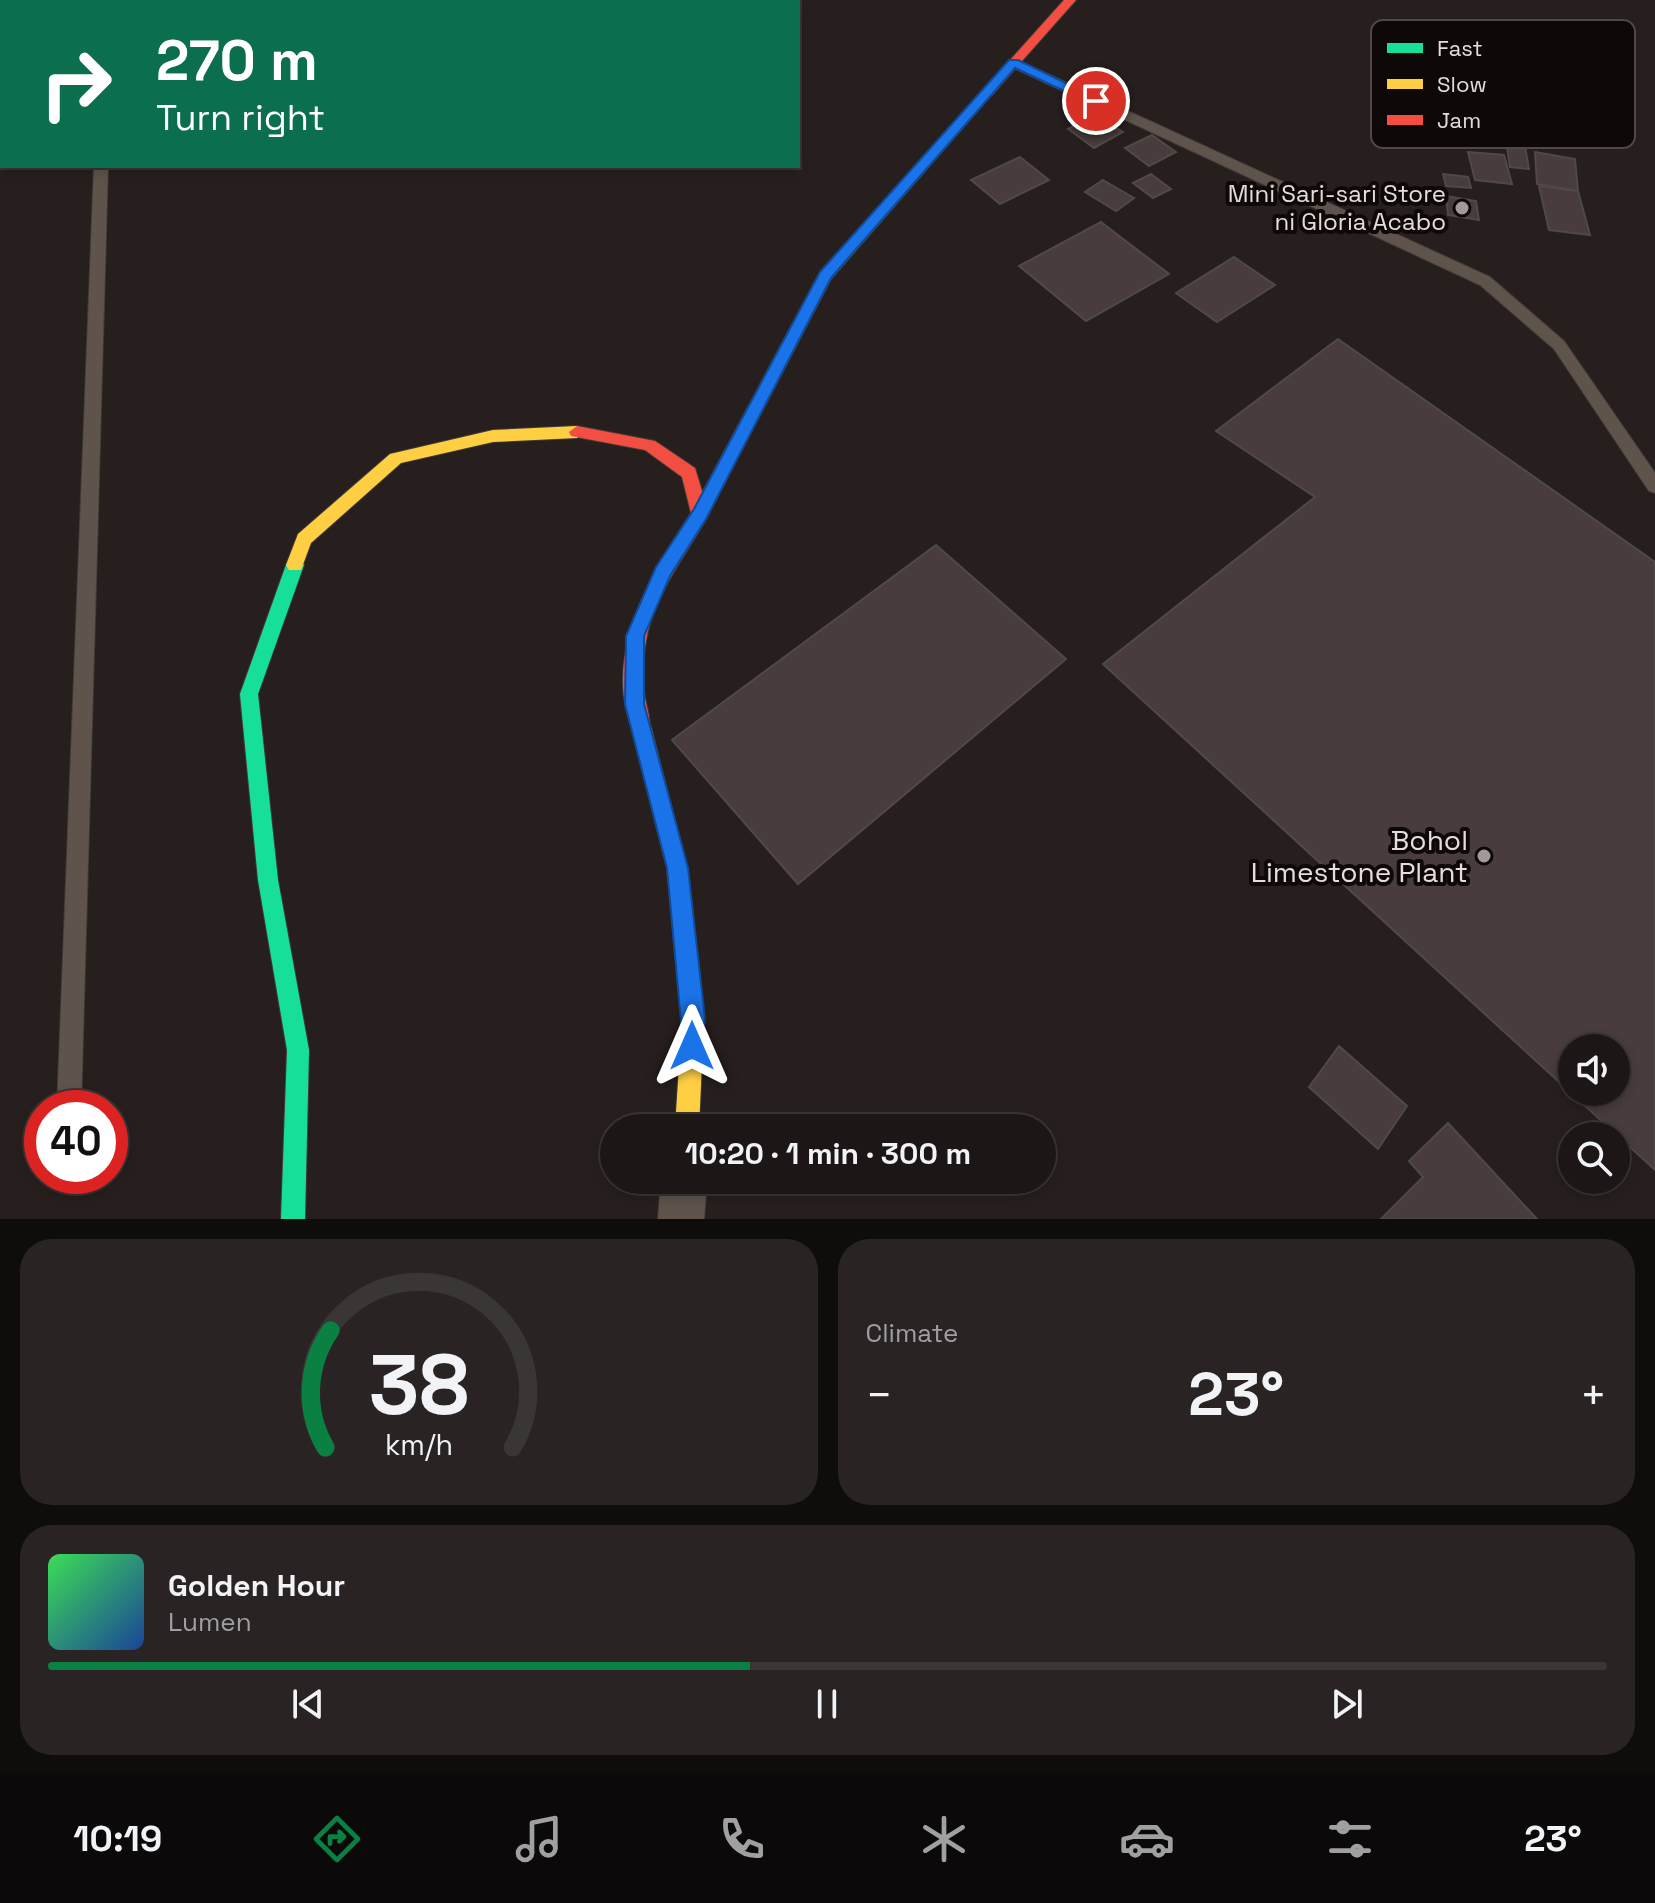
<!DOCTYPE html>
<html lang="en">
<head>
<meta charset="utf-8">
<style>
	:root { --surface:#1c1716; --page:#292423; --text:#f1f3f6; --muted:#a09fa1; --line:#3a3635; --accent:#0b8043 }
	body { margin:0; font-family:"Space Grotesk",sans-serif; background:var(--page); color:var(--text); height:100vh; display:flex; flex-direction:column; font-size:30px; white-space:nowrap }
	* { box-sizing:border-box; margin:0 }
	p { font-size:26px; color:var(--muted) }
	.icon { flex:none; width:44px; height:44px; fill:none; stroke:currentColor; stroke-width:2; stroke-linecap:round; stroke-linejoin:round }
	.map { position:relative; height:1219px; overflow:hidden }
	.sheet { display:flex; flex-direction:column; gap:20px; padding:20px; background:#0f0d0c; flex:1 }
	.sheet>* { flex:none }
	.banner { position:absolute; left:0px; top:0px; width:800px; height:168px; box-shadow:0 4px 12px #0003,0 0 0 2px var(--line); background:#0b6e4f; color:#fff; overflow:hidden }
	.buttons { position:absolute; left:1558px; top:1034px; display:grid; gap:16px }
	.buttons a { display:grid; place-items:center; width:72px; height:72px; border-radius:50%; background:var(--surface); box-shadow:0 4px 12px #0003,0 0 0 2px var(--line); font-size:40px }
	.speed { position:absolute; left:24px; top:1090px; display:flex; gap:16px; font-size:40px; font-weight:700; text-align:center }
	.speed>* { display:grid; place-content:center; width:104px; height:104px; border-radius:50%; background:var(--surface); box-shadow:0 4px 12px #0003,0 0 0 2px var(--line); line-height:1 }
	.speed .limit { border:12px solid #d22; background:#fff; color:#111 }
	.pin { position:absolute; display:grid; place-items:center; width:68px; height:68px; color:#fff; margin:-34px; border:4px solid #fff; border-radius:50%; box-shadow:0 2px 8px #0007 }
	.me { position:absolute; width:88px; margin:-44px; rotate:0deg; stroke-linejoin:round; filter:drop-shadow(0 0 6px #0008) }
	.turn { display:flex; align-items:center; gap:28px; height:168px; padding:0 24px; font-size:36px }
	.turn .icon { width:104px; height:104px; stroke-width:2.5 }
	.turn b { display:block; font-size:56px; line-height:68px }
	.big { font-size:60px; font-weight:700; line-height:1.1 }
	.sheet .tile { flex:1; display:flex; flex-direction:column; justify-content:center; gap:12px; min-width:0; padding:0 28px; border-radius:32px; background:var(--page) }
	.sheet .dial { align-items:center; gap:0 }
	.dial svg { height:208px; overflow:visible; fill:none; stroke:var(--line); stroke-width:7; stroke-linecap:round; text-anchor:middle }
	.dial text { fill:var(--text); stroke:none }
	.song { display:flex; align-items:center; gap:24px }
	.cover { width:96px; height:96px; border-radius:12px; background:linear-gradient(135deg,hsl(130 70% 55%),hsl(220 70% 35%)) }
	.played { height:8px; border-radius:4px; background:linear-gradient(90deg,var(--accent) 45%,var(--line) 45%) }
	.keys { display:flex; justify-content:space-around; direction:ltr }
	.heat { display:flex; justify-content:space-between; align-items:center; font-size:44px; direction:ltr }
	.sheet .tiles { flex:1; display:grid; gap:20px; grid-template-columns:1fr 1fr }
	.tile:last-child { grid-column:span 2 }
	.trip { position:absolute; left:600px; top:1114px; width:456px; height:80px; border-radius:40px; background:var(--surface); box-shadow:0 4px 12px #0003,0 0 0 2px var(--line); font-weight:700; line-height:80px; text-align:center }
	.tab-bar { display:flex; height:128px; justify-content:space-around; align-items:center; background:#0b0909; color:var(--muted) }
	.tab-bar .icon { width:56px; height:56px }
	.tab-bar .selected { color:var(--accent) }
	.tab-bar b { font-size:36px; color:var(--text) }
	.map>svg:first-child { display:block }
	.building { fill:#483c3c; stroke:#4f4949; stroke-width:2; fill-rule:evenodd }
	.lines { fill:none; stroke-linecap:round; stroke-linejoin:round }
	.lane-casing { stroke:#403a39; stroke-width:2 }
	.street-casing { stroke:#403a39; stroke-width:2 }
	.fast-casing { stroke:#403a39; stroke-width:2 }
	.slow-casing { stroke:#403a39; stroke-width:2 }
	.jam-casing { stroke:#403a39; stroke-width:2 }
	.lane { fill:#5e544c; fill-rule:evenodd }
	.street { fill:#5e544c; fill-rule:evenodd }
	.fast { fill:#16e098; fill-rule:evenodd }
	.slow { fill:#ffcf43; fill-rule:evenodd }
	.jam { fill:#f24e42; fill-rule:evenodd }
	.route { fill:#1a73e8; stroke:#114b97; stroke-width:2 }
	.poi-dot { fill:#a29a98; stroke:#0e0908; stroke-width:3 }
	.labels { text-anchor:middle; stroke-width:8; stroke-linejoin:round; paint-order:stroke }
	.far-poi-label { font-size:24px; fill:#e5ddda; stroke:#0e0908; text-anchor:end }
	.poi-label { font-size:28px; fill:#e5ddda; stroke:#0e0908; text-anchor:end }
	.key { fill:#0e0908; stroke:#4e4947; stroke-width:2 }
	.key-label { font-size:22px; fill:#e5ddda }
</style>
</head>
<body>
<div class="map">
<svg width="1655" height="1219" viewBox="0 0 1655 1219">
	<rect width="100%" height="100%" fill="#261f1e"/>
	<g class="building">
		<polygon points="1096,115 1123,132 1094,148 1068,129"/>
		<polygon points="1504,127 1522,129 1529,169 1510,167"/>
		<polygon points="1152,135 1176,152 1149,166 1125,148"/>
		<polygon points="1468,152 1504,155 1512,184 1475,180"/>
		<polygon points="1535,152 1575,159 1578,191 1537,184"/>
		<polygon points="1020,157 1049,180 1000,204 971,180"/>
		<polygon points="1151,174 1171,189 1153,198 1133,183"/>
		<polygon points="1443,174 1468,177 1471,188 1446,186"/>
		<polygon points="1103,180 1134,198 1116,211 1085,192"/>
		<polygon points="1539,186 1578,191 1590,235 1549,230"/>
		<polygon points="1446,196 1476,201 1479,220 1448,215"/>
		<polygon points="1101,222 1169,274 1086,321 1019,266"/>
		<polygon points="1234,257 1275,285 1217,322 1176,293"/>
		<path d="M1338 339 1655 562V1170L1103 664 1315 497 1216 431ZM1572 1048H1616V1092H1572Z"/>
		<polygon points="936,545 1066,659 798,884 672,740"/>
		<polygon points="1339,1046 1407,1106 1378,1149 1309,1087"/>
		<polygon points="1448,1123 1537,1219 1381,1219 1423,1177 1409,1161"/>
	</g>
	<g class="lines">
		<defs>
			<g id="lane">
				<polygon points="37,0 49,0 51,2 39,2"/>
				<polygon points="1009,60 1017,60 1490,277 1564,341 1655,473 1655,493 1649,491 1554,349 1480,285 1009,66"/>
				<polygon points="94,166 108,166 81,1108 57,1108"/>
			</g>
			<polygon id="street" points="661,1180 707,1180 704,1219 658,1219"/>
			<g id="fast">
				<polygon points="984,89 994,92 831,279 706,519 694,519 691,514 820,272"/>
				<polygon points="295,558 301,560 304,565 258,694 278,880 309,1050 305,1219 281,1219 287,1050 258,880 240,694 286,565 289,560"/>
			</g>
			<g id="slow">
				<polygon points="577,426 585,432 577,438 493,442 401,463 311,543 301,570 289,570 286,565 298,534 390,454 493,430"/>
				<polygon points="641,718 648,721 651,727 687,868 704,1019 699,1128 675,1128 682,1019 667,868 631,727 634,721"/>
			</g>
			<g id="jam">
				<polygon points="1064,0 1076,0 992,95 984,95 984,89"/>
				<path d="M577 426 655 441 695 468 709 514C686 556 654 593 646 641 643 658 643 674 644 691 645 704 653 721 648 733L641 736 634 733C600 658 651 574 691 513L682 477 645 450 571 436 569 432Z"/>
			</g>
		</defs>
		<use href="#lane" class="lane-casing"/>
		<use href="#street" class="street-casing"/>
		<use href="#fast" class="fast-casing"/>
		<use href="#slow" class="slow-casing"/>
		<use href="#jam" class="jam-casing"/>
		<use href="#lane" class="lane"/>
		<use href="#street" class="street"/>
		<use href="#fast" class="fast"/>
		<use href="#slow" class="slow"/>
		<use href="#jam" class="jam"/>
	</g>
	<polygon class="route" points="1009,60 1018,60 1103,101 1092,104 1015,68 850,256 831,278 706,519 670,576 644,636 644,704 688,868 705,1019 700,1054 692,1058 684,1054 667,868 625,704 626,636 656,567 694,509 820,272"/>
	<g class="poi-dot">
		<circle cx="1462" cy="208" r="8"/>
		<circle cx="1484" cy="856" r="8"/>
	</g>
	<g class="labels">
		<g class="far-poi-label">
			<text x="1446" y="202">Mini Sari-sari Store<tspan x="1446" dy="28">ni Gloria Acabo</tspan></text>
		</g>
		<g class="poi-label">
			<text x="1468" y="850">Bohol<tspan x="1468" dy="32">Limestone Plant</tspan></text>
		</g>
	</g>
	<rect x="1371" y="20" width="264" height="128" rx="12" class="key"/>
	<rect x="1387" y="43" width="36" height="10" fill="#16e098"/>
	<rect x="1387" y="79" width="36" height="10" fill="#ffcf43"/>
	<rect x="1387" y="115" width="36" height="10" fill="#f24e42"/>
	<g class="key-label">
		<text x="1437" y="56">Fast</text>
		<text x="1437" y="92">Slow</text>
		<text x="1437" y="128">Jam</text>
	</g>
</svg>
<div class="buttons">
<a><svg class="icon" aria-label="sound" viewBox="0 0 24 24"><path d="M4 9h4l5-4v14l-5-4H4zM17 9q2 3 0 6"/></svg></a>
<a><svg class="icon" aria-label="search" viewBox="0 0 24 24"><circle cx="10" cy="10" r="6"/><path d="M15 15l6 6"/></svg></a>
</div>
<div class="speed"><div class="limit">40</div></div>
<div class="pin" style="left:1096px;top:101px;background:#d93025"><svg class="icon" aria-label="arrive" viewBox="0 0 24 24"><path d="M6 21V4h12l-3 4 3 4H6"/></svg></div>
<svg class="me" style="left:692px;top:1046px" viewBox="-20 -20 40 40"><path d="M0-17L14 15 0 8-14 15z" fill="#1a73e8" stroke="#fff" stroke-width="4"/></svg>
<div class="trip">10:20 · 1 min · 300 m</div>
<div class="banner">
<div class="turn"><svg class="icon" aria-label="right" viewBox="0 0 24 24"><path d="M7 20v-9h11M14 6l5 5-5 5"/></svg><div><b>270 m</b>Turn right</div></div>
</div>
</div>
<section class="sheet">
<div class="tiles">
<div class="tile dial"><svg viewBox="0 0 100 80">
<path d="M14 69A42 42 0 1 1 86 69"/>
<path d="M14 69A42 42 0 0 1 16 24" stroke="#0b8043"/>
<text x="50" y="56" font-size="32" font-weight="700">38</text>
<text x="50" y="72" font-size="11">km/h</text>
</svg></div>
<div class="tile"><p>Climate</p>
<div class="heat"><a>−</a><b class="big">23°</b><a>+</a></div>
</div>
<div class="tile">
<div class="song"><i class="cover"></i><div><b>Golden Hour</b><p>Lumen</p></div></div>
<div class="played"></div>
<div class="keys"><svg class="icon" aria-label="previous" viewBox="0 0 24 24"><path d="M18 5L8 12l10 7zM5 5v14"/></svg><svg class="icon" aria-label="pause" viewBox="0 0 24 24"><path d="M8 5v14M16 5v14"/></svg><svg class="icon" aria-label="next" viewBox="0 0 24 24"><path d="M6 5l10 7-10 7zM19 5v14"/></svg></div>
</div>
</div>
</section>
<nav class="tab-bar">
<b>10:19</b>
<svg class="icon selected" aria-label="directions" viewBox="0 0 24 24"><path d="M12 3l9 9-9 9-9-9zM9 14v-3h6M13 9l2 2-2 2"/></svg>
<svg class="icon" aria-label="music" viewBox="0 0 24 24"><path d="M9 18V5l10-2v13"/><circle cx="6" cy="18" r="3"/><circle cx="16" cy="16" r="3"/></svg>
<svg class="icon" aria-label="phone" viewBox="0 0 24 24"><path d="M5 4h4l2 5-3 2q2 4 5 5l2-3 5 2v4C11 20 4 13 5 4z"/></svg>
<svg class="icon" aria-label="climate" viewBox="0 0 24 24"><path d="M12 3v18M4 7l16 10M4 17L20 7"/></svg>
<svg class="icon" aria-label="car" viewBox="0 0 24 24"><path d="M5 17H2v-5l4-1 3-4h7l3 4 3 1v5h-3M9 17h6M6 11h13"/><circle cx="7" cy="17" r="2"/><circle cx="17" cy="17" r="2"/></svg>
<svg class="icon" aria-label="filters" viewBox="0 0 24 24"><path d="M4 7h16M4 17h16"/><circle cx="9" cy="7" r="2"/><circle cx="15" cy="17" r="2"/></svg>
<b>23°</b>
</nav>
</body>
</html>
